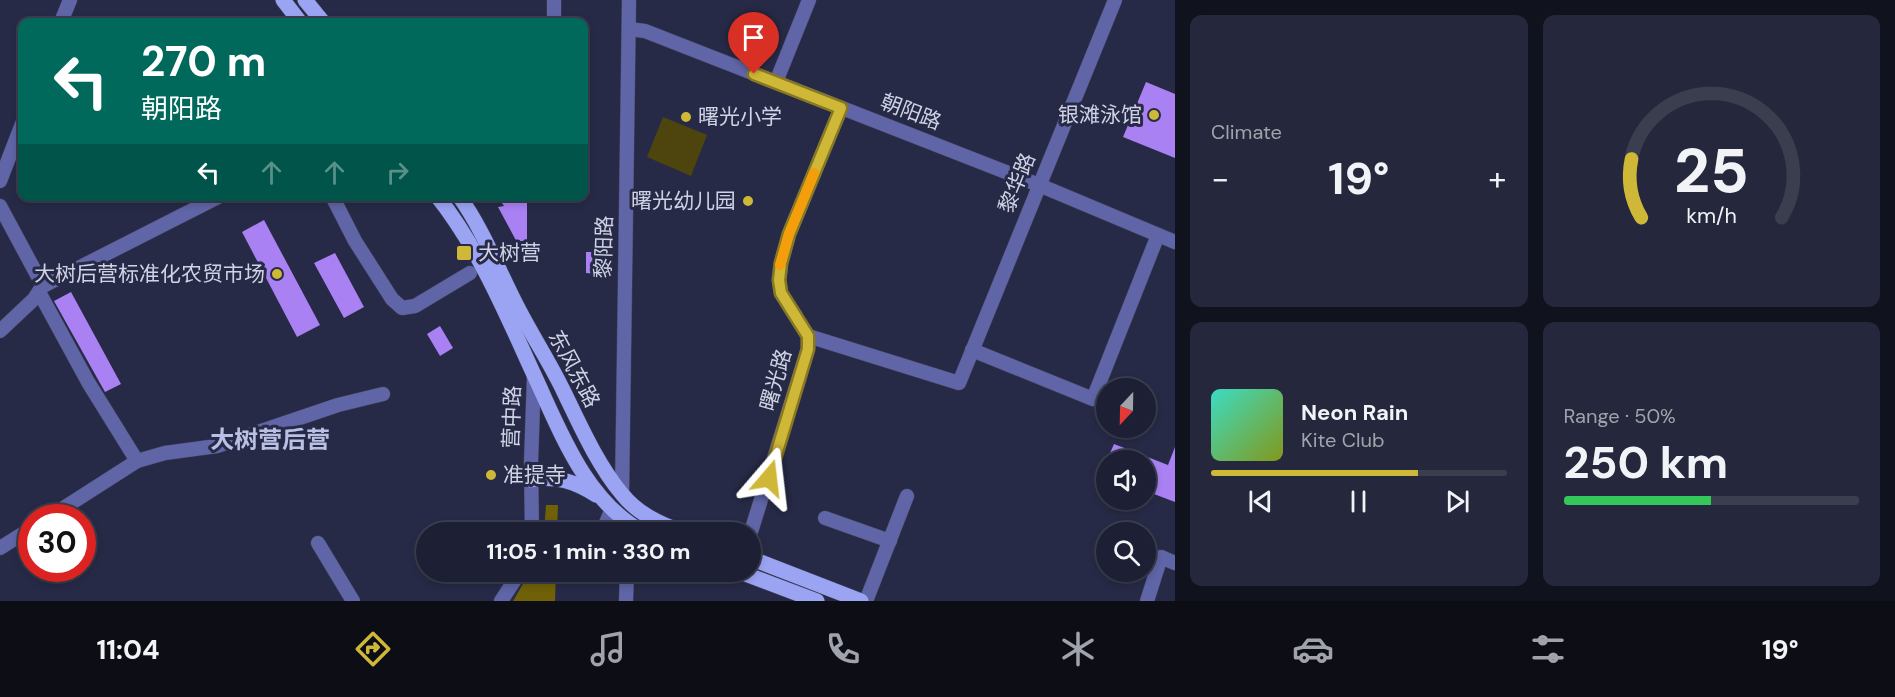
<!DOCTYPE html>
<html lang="en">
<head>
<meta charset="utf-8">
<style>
	:root { --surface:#1d2034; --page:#25283c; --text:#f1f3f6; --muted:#a0a3ac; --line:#3b3e4f; --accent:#cfb837 }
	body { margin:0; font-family:"DM Sans","Noto Sans SC",sans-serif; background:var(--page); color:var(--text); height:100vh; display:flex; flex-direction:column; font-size:22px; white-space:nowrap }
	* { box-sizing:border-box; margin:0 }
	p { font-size:20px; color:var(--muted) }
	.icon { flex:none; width:33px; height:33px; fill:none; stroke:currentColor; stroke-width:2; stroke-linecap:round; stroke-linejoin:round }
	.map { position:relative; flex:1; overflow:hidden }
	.side { display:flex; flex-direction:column; gap:15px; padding:15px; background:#10121d; width:720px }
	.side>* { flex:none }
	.banner { position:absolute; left:18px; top:18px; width:570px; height:183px; border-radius:12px; box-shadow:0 3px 9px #0003,0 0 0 2px var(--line); background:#00695c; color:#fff; overflow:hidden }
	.needle { width:39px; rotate:202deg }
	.controls { position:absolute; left:1096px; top:378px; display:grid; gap:12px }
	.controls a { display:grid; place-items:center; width:60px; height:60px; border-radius:50%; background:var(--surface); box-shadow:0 3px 9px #0003,0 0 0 2px var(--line); font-size:30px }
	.speed { position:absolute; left:18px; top:504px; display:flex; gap:12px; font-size:30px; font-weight:700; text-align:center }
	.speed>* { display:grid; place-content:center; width:78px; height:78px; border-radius:50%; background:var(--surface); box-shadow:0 3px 9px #0003,0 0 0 2px var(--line); line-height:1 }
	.speed .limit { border:9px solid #d22; background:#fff; color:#111 }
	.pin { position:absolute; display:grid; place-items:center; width:51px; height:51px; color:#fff; margin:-62px -26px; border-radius:50% 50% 50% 0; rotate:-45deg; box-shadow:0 0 6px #0007 }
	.pin .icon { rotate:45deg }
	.me { position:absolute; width:66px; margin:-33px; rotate:17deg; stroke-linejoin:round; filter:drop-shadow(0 0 4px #0008) }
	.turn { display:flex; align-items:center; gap:21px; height:126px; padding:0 24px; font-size:27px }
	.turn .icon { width:78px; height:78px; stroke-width:2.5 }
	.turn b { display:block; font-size:42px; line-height:51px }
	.lanes { display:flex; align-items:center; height:57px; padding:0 24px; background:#0003; justify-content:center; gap:30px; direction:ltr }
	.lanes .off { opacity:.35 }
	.big { font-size:45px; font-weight:700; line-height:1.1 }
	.side .tile { flex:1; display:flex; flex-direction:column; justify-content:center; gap:9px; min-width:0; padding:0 21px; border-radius:12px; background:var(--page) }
	.side .dial { align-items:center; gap:0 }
	.dial svg { height:156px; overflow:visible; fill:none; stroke:var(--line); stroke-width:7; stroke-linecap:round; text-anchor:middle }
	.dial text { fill:var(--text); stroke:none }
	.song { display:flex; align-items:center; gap:18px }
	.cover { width:72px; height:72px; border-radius:9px; background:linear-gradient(135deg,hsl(170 70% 55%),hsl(70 70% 35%)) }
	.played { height:6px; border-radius:3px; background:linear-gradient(90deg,var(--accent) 70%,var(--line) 70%) }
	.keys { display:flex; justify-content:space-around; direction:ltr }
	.heat { display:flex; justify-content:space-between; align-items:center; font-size:33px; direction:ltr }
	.charge { height:9px; border-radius:4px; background:linear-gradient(90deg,#34c759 50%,var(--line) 0) }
	.side .tiles { flex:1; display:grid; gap:15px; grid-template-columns:repeat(2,1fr) }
	.trip { position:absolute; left:416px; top:522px; width:345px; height:60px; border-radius:30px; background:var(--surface); box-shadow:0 3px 9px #0003,0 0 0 2px var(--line); font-weight:700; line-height:60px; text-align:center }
	.menu { display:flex; height:96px; justify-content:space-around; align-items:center; background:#0c0d15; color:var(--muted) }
	.menu .icon { width:42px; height:42px }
	.menu .active { color:var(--accent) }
	.menu b { font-size:27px; color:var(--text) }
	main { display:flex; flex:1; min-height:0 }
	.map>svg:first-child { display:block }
	.green { fill:#4e440d }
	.forest { fill:#706108 }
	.building { fill:#a981f3 }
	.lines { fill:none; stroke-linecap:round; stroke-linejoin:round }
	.minor-casing { stroke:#42455f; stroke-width:15 }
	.major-casing { stroke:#42455f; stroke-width:16 }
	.minor { stroke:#5f65a6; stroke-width:14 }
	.major { stroke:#9ba4f3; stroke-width:15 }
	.route-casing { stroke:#877824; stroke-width:15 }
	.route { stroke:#cfb837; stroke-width:10 }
	.slow { stroke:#f59e0b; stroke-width:10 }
	.poi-dot { fill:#cfb837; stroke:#272a46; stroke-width:2 }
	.labels { text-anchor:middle; stroke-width:6; stroke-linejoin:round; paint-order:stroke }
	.street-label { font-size:21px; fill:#d0d3e5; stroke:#272a46 }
	.poi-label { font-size:21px; fill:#d0d3e5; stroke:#272a46; text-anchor:end }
	.quarter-label { font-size:24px; font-weight:bold; fill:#bac0e3; stroke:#272a46 }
</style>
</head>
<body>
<main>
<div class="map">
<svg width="1175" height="601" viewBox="0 0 1175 601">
	<rect width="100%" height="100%" fill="#272a46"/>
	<polygon class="green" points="663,117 707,135 691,176 647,157"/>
	<g class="forest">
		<polygon points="546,505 558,505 557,532 544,532"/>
		<polygon points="530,572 556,572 555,601 513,601"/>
	</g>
	<g class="building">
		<polygon points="1146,82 1175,94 1175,158 1123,137"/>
		<polygon points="497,196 527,196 527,261 498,207 504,206"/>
		<polygon points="264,220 320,325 297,337 242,232"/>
		<polygon points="586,252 598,252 598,274 586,273"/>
		<polygon points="335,253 364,307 344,318 314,263"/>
		<polygon points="71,292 121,384 105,392 54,301"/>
		<polygon points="440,326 453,348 440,356 427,334"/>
		<polygon points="1114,444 1168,465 1175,447 1175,502 1146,491 1146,460 1107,460"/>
	</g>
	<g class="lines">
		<defs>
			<g id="minor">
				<polyline points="61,22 70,0"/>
				<polyline points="554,22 554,0"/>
				<polyline points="629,29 645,31 1039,185 1175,242"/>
				<polyline points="776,82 809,0"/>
				<polyline points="0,181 22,124"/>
				<polyline points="332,196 355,241 392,299 402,308 415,306 470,273"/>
				<polyline points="0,206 43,286 220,196"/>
				<polyline points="39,292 88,382 137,461"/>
				<polyline points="0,331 34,299 42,287"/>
				<polyline points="808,336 959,383 1115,0"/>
				<polyline points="972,350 1093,399 1158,235"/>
				<polyline points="622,494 629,0"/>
				<polyline points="48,518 137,461 165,453 217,446 338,405 383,394"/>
				<polyline points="825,518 890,541"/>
				<polyline points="532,532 531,463 534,376"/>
				<polyline points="602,532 612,509"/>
				<polyline points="750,535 808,349 808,336 781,293 779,280 781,263 789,234 841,108"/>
				<polyline points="318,543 353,601"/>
				<polyline points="0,548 32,528"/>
				<polyline points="501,601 520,572"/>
				<polyline points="626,601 627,572"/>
				<polyline points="866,601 907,496"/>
				<polyline points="1147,601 1161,557 1175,563"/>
			</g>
			<g id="major">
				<polyline points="283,0 300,22"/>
				<polyline points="305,0 323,22"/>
				<path d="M437 196C480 250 507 316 535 377 561 433 586 501 643 532"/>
				<path d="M459 196C484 231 499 272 519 310 533 337 550 363 563 390 580 425 597 464 622 494 638 514 660 524 683 532"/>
				<path d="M531 480C556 475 576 482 596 495"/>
				<polyline points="750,558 861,601"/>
				<polyline points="740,572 817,601"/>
			</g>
		</defs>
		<use href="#minor" class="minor-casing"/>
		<use href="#major" class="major-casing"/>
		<use href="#minor" class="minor"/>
		<use href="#major" class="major"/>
	</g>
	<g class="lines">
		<defs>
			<polyline id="route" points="754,74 841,108 789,234 781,263 779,280 781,293 808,336 808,349 769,478"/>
		</defs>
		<use href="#route" class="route-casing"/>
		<use href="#route" class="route"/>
		<polyline class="slow" points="780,265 789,234 814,173"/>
	</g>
	<g class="poi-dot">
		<circle cx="1154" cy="115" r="6"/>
		<circle cx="686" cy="117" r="6"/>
		<circle cx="748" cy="201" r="6"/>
		<rect x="456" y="245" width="16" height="16" rx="3"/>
		<circle cx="277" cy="274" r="6"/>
		<circle cx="491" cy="475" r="6"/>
	</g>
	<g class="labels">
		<g class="street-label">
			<text transform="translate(911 112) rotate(21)" y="7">朝阳路</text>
			<text transform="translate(1017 183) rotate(-68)" y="7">黎华路</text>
			<text transform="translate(604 247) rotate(-88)" y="7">黎阳路</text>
			<text transform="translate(574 369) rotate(62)" y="7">东风东路</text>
			<text transform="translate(776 380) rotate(-74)" y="7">曙光路</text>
			<text transform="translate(512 417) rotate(-88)" y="7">营中路</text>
		</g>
		<g class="poi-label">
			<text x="1142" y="122">银滩泳馆</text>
			<text x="698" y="124" text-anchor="start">曙光小学</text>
			<text x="736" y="208">曙光幼儿园</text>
			<text x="478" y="260" text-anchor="start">大树营</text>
			<text x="265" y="281">大树后营标准化农贸市场</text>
			<text x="503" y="482" text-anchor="start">准提寺</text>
		</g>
		<g class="quarter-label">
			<text x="270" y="448">大树营后营</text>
		</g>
	</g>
</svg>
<div class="controls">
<a><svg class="needle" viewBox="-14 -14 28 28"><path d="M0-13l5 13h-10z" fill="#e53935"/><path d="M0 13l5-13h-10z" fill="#a0a3ac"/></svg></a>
<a><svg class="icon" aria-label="sound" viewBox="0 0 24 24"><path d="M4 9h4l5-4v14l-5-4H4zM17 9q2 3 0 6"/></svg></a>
<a><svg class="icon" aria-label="search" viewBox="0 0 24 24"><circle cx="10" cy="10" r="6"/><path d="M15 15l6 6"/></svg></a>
</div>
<div class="speed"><div class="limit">30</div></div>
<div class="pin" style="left:754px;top:74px;background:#d93025"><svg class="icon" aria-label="arrive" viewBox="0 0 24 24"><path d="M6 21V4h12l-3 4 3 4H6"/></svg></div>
<svg class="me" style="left:769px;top:478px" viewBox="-20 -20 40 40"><path d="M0-17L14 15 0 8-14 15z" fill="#cfb837" stroke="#fff" stroke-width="4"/></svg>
<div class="trip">11:05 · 1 min · 330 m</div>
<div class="banner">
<div class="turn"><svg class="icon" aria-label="left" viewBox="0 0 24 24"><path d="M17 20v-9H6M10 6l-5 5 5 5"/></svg><div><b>270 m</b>朝阳路</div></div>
<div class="lanes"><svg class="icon" aria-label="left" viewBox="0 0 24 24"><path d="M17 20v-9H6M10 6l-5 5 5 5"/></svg><svg class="icon off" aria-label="ahead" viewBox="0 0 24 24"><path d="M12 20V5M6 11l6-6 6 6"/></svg><svg class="icon off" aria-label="ahead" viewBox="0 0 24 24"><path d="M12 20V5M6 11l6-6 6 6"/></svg><svg class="icon off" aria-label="right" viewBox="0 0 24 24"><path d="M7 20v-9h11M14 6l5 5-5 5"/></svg></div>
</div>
</div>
<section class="side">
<div class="tiles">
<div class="tile"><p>Climate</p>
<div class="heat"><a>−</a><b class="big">19°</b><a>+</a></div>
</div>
<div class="tile dial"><svg viewBox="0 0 100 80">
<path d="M14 69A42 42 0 1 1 86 69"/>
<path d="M14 69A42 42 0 0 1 9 39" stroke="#cfb837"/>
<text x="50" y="56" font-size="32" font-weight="700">25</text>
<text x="50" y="72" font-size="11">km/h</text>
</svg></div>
<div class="tile">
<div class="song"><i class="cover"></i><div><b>Neon Rain</b><p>Kite Club</p></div></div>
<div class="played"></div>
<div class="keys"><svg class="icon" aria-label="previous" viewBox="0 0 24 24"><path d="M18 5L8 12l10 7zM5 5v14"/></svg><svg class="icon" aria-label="pause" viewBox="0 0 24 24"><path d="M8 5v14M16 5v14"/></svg><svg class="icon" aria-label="next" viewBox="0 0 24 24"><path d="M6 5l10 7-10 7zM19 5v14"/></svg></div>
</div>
<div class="tile"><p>Range · 50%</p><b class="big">250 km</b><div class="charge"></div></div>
</div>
</section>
</main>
<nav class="menu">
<b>11:04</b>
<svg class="icon active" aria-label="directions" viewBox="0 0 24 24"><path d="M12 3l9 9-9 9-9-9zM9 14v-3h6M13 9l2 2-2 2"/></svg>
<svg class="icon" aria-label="music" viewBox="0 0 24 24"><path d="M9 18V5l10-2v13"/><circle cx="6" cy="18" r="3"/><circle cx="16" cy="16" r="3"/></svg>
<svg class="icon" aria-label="phone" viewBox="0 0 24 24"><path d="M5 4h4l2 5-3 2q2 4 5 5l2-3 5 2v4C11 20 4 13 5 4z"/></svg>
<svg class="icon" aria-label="climate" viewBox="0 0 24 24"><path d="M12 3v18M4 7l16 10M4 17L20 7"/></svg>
<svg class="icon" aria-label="car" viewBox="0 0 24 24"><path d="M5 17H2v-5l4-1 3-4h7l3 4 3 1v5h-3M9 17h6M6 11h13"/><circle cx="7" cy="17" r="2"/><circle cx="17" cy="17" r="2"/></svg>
<svg class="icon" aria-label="filters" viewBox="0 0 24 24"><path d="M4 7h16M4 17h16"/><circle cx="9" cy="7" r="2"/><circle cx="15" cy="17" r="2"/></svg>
<b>19°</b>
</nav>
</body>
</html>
